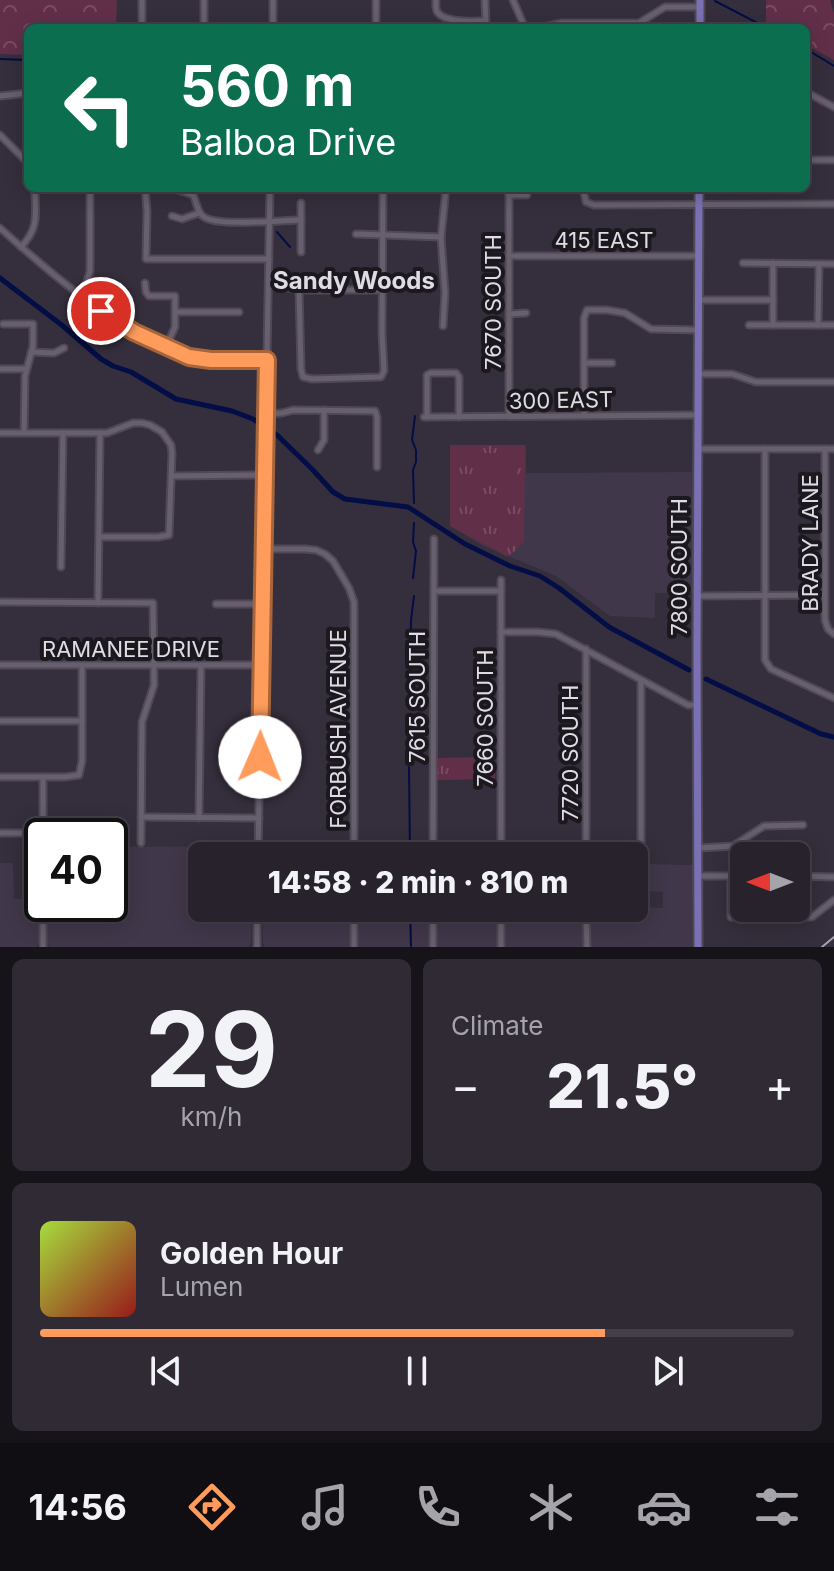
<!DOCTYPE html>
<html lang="en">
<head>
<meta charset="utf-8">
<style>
	:root { --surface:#28222d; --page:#302a35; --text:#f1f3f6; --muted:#a5a4aa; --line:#443f49; --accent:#ff9b5b }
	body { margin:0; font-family:Inter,sans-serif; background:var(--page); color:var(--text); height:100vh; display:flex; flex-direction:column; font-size:30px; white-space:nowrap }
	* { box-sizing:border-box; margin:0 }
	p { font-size:26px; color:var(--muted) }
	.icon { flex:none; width:44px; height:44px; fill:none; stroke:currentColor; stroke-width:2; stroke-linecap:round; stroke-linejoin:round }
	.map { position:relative; height:947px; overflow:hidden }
	.details { display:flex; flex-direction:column; gap:12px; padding:12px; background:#161319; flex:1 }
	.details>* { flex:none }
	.top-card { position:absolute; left:24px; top:24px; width:786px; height:168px; border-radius:12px; box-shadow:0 4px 20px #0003,0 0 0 2px var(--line); background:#0b6e4f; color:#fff; overflow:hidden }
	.needle { width:52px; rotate:270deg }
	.tools { position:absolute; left:730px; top:842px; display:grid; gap:16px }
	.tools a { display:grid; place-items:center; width:80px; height:80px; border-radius:12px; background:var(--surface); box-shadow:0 4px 20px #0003,0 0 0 2px var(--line); font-size:40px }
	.speed { position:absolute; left:24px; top:818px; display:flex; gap:16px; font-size:40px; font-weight:700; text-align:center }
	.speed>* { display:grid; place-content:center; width:104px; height:104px; border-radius:50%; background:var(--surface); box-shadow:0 4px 20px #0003,0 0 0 2px var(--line); line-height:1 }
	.speed .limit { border:4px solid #111; border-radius:12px; background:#fff; color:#111 }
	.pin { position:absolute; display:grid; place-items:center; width:68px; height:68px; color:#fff; margin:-34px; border:4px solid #fff; border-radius:50%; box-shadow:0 2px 8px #0007 }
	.me { position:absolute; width:88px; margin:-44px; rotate:1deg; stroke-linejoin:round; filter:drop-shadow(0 0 6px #0008) }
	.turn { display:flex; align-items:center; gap:28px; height:168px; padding:0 24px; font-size:36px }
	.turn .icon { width:104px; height:104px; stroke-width:2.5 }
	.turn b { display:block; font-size:56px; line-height:68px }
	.big { font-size:60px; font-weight:800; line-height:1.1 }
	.details .card { flex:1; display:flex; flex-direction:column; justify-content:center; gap:12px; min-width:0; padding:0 28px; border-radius:12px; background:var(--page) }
	.details .dial { align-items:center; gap:0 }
	.dial b { font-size:104px; line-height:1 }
	.song { display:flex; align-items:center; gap:24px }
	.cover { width:96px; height:96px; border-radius:12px; background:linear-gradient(135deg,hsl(80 70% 55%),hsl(0 70% 35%)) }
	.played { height:8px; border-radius:4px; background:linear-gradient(90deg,var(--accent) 75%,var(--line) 75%) }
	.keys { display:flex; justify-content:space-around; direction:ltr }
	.heat { display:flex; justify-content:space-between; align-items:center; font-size:44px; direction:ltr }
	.details .tiles { flex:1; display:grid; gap:12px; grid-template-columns:1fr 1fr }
	.card:last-child { grid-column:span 2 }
	.trip { position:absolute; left:188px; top:842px; width:460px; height:80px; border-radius:12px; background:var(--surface); box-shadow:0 4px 20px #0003,0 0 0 2px var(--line); font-weight:800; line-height:80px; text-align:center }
	.menu { display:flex; height:128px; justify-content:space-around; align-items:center; background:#100e12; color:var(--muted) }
	.menu .icon { width:56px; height:56px }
	.menu .on { color:var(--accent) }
	.menu b { font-size:36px; color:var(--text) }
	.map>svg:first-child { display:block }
	.built { fill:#41374a }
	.grass { fill:url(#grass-tufts) }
	.forest { fill:url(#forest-crowns) }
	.garden { fill:#622f49 }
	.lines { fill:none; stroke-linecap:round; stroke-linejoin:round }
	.stream { stroke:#030d46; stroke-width:2 }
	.canal { stroke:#030d46; stroke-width:5 }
	.minor-casing { stroke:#504955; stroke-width:9 }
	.major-casing { stroke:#504955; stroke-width:11 }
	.minor { stroke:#675f6e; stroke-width:5 }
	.major { stroke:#7b70b4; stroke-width:7 }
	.tram { stroke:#a7a2ac; stroke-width:2 }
	.route-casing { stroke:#a6653b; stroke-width:20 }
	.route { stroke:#ff9b5b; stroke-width:14 }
	.labels { text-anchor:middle; stroke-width:8; stroke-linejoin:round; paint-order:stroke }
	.street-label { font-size:22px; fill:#e0dce5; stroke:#1b181e }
	.neighbourhood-label { font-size:24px; font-weight:bold; fill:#e0dce5; stroke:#1b181e }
</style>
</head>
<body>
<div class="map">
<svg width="834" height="947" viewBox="0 0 834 947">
	<defs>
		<pattern id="grass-tufts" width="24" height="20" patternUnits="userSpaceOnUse" patternTransform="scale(2)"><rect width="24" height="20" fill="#622f49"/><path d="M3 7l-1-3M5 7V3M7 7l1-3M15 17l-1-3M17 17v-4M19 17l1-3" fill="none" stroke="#784d63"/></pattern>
		<pattern id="forest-crowns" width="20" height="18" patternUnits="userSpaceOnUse" patternTransform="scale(2)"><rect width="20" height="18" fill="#622f49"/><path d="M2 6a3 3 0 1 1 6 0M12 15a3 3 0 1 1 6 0" fill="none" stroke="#784d63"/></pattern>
	</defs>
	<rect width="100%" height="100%" fill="#352e3c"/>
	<g class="built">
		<polygon points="450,445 526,445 526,473 692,472 692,593 655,593 655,618 610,616 556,576 484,546 450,526"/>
		<polygon points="253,846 253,856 202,856 202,908 252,908 251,942 249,947 50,947 47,944 47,914 68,914 68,904 110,904 110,899 114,899 114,847"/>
		<polygon points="0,863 13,863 14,899 39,899 39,943 36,947 0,947"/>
		<polygon points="644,864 693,865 692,947 265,947 263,943 262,910 298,911 299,908 325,908 325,914 357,914 358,908 431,908 431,922 448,922 448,908 462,908 463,912 504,912 505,908 634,908 634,905 637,904 639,907 663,908 663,892 644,891"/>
	</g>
	<g class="grass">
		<polygon points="450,445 525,445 524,541 510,556 506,556 450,526"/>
		<polygon points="495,757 495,779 436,780 435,758"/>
	</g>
	<g class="forest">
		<polygon points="0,0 117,0 116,28 28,28 28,55 0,54"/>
		<polygon points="766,0 830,0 834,14 834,60 806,45 806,28 775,28 766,23"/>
	</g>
	<g class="garden">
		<rect x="476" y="453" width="41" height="29"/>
		<path d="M519 516H523V541L520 543 496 542C498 528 505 519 519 516Z"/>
	</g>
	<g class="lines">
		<g class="stream">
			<polyline points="715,1 767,28"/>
			<polyline points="806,49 834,66"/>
			<polyline points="0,59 28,60"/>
			<polyline points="277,232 290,247"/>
			<polyline points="414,503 413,470 416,462 416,450 412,440 415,416"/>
			<polyline points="413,578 416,551 413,542 414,523"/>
			<polyline points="410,682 411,620 414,596"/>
			<polyline points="409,767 410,856"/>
			<polyline points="410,908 411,946"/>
		</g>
		<g class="canal">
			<polyline points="0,278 63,326 101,359 113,366 131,372 176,399 232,411 253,419 277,435 312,469 333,492 345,499 408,507 465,544 510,566 540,576 559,588 609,627 689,670"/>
			<polyline points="706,679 821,734 834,737"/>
		</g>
		<defs>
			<g id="minor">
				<polyline points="142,0 142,28"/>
				<polyline points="204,0 204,28"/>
				<path d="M436 0C436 4 435 10 438 13 447 23 473 21 485 21"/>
				<polyline points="485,0 486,28"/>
				<polyline points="513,0 525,28"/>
				<polyline points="273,28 273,0"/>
				<polyline points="376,28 376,0"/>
				<polyline points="539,28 562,23 639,23 665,7 700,7"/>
				<polyline points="806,92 834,107"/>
				<polyline points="0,96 28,93"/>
				<polyline points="0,135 28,163"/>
				<polyline points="806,160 834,160"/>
				<polyline points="145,188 147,211 146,259 269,259"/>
				<path d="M172 188 193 195C197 202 197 213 204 217 219 227 281 220 301 220"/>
				<polyline points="583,188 586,202 594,205 834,204"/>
				<polyline points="509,195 527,195"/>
				<polyline points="301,203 301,252"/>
				<polyline points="172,216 182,219 199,213"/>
				<path d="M0 228C49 272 99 315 159 344 170 349 181 355 193 358 216 363 243 360 267 360"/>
				<polyline points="356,234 441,237"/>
				<path d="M21 247C40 227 35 214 35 188"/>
				<polyline points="509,256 699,256"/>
				<polyline points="743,263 834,264"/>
				<polyline points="145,283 146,292 149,296 175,296 175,327 166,347"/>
				<polyline points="269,286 307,290 382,290"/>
				<polyline points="299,289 301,369 303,377 312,379 381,377 384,371 382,333 383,188"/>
				<polyline points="79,293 86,284 90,271 90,188"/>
				<polyline points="699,300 773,300"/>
				<polyline points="175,312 239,312"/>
				<polyline points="509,314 526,313"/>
				<polyline points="3,324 33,324 33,346 25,376 24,433"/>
				<polyline points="749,325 834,325"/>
				<polyline points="773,325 773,263"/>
				<polyline points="818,325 819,264"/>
				<polyline points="443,326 445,293 441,237 446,188"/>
				<polyline points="31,352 54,353 64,348"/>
				<polyline points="584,363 612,363"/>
				<polyline points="0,369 26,369"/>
				<polyline points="699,374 732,374 756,382 834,382"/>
				<polyline points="266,414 282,413 293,410 375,411 377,417 377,467"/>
				<polyline points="584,415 584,318 587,310 607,310 625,313 651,329 699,330"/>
				<polyline points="509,416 509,188"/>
				<polyline points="424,417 698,415"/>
				<polyline points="427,417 427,375 431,373 456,373 459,377 459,417"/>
				<polyline points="0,433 107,433 133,423 142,423 150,425 162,432 171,445 172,453 169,535 158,537 99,537"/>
				<polyline points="698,449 834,449"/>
				<polyline points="765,449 765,660 771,669 834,698"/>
				<polyline points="825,449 825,620 828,629 834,634"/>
				<polyline points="318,450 324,440 324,410"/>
				<polyline points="172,476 265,475"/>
				<polyline points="264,549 305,549 316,550 325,554 333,561 349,588 354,602 354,856"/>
				<polyline points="61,567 63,433"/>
				<polyline points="501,580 501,856"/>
				<polyline points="434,591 501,591"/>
				<polyline points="697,596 825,595"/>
				<polyline points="0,602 153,603 154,685 142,722 141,843"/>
				<polyline points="98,603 100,433"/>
				<polyline points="216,604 262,604"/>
				<polyline points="501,632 538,632 556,634 688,705 698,705"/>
				<polyline points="586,649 586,856"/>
				<polyline points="0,665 261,665"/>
				<polyline points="0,721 82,721"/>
				<polyline points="0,777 65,777 79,775 82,761 82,665"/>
				<polyline points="141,817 259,818"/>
				<polyline points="199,818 201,665"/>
				<polyline points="0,833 43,833"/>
				<polyline points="43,836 43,777"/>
				<polyline points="698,848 733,846 764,826 803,825"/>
				<polyline points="258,856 270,188"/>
				<polyline points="433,856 434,539"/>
				<polyline points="698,876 744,876"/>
				<polyline points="731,876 731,917 812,917 834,900"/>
				<polyline points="796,876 834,877"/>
				<polyline points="634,901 640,896 641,890 641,680"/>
				<polyline points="43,904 43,947"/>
				<polyline points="354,908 354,947"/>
				<polyline points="501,908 501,947"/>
				<polyline points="586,908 587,947"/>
				<polyline points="257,947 257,908"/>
				<polyline points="433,947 433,908"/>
			</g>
			<g id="major">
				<polyline points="700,28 700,0"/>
				<polyline points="698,947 697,649 699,188"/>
			</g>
		</defs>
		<use href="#minor" class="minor-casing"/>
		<use href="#major" class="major-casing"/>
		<use href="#minor" class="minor"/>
		<use href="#major" class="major"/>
		<polyline class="tram" points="822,947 834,937"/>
	</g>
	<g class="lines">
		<defs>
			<polyline id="route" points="101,311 134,332 189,357 211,360 267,360 260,757"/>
		</defs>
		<use href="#route" class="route-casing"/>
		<use href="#route" class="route"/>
	</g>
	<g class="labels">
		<g class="street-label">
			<text x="604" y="248">415 EAST</text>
			<text transform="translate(493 302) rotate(-90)" y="8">7670 SOUTH</text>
			<text transform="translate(561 400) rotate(-1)" y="8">300 EAST</text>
			<text transform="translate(810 543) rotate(-90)" y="8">BRADY LANE</text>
			<text transform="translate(679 567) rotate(-90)" y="8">7800 SOUTH</text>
			<text x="131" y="657">RAMANEE DRIVE</text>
			<text transform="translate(417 697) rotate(-90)" y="8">7615 SOUTH</text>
			<text transform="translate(485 718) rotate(-90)" y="8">7660 SOUTH</text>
			<text transform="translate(338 729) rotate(-90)" y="8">FORBUSH AVENUE</text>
			<text transform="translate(570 753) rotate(-90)" y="8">7720 SOUTH</text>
		</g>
		<g class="neighbourhood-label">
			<text x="354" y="289">Sandy Woods</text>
		</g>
	</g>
</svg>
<div class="tools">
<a><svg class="needle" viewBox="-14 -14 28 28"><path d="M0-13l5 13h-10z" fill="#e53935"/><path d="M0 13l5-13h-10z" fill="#a5a4aa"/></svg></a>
</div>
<div class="speed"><div class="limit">40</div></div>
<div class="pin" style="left:101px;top:311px;background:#d93025"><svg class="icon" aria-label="arrive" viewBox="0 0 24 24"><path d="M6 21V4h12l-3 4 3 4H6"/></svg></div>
<svg class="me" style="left:260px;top:757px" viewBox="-20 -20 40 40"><circle r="19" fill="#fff"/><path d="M0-13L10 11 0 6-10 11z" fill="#ff9b5b"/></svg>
<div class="trip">14:58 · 2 min · 810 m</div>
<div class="top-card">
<div class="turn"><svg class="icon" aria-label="left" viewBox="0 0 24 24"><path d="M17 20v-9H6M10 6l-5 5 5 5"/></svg><div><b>560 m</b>Balboa Drive</div></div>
</div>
</div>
<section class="details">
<div class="tiles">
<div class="card dial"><b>29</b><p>km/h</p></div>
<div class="card"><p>Climate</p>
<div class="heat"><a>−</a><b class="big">21.5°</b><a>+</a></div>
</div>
<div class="card">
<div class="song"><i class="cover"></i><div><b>Golden Hour</b><p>Lumen</p></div></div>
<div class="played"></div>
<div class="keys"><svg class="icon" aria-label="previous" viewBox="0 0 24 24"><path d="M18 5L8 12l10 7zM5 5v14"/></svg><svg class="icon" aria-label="pause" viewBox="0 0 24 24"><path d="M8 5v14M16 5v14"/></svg><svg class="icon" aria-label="next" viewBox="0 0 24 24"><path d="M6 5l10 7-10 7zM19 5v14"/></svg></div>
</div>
</div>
</section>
<nav class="menu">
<b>14:56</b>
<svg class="icon on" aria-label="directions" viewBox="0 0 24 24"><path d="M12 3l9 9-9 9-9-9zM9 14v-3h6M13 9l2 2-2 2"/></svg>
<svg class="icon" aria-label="music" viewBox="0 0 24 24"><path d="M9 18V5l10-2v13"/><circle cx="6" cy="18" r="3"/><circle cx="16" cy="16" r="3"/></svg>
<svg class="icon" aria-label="phone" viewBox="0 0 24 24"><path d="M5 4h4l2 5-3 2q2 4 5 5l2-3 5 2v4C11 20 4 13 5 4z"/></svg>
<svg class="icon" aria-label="climate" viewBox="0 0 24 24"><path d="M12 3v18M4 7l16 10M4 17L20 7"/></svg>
<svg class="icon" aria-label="car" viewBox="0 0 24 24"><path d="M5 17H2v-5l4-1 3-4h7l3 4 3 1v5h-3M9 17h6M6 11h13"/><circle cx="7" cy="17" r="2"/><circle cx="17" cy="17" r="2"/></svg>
<svg class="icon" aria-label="filters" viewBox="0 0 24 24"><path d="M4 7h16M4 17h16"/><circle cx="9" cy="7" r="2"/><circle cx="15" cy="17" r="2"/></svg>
</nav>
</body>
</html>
